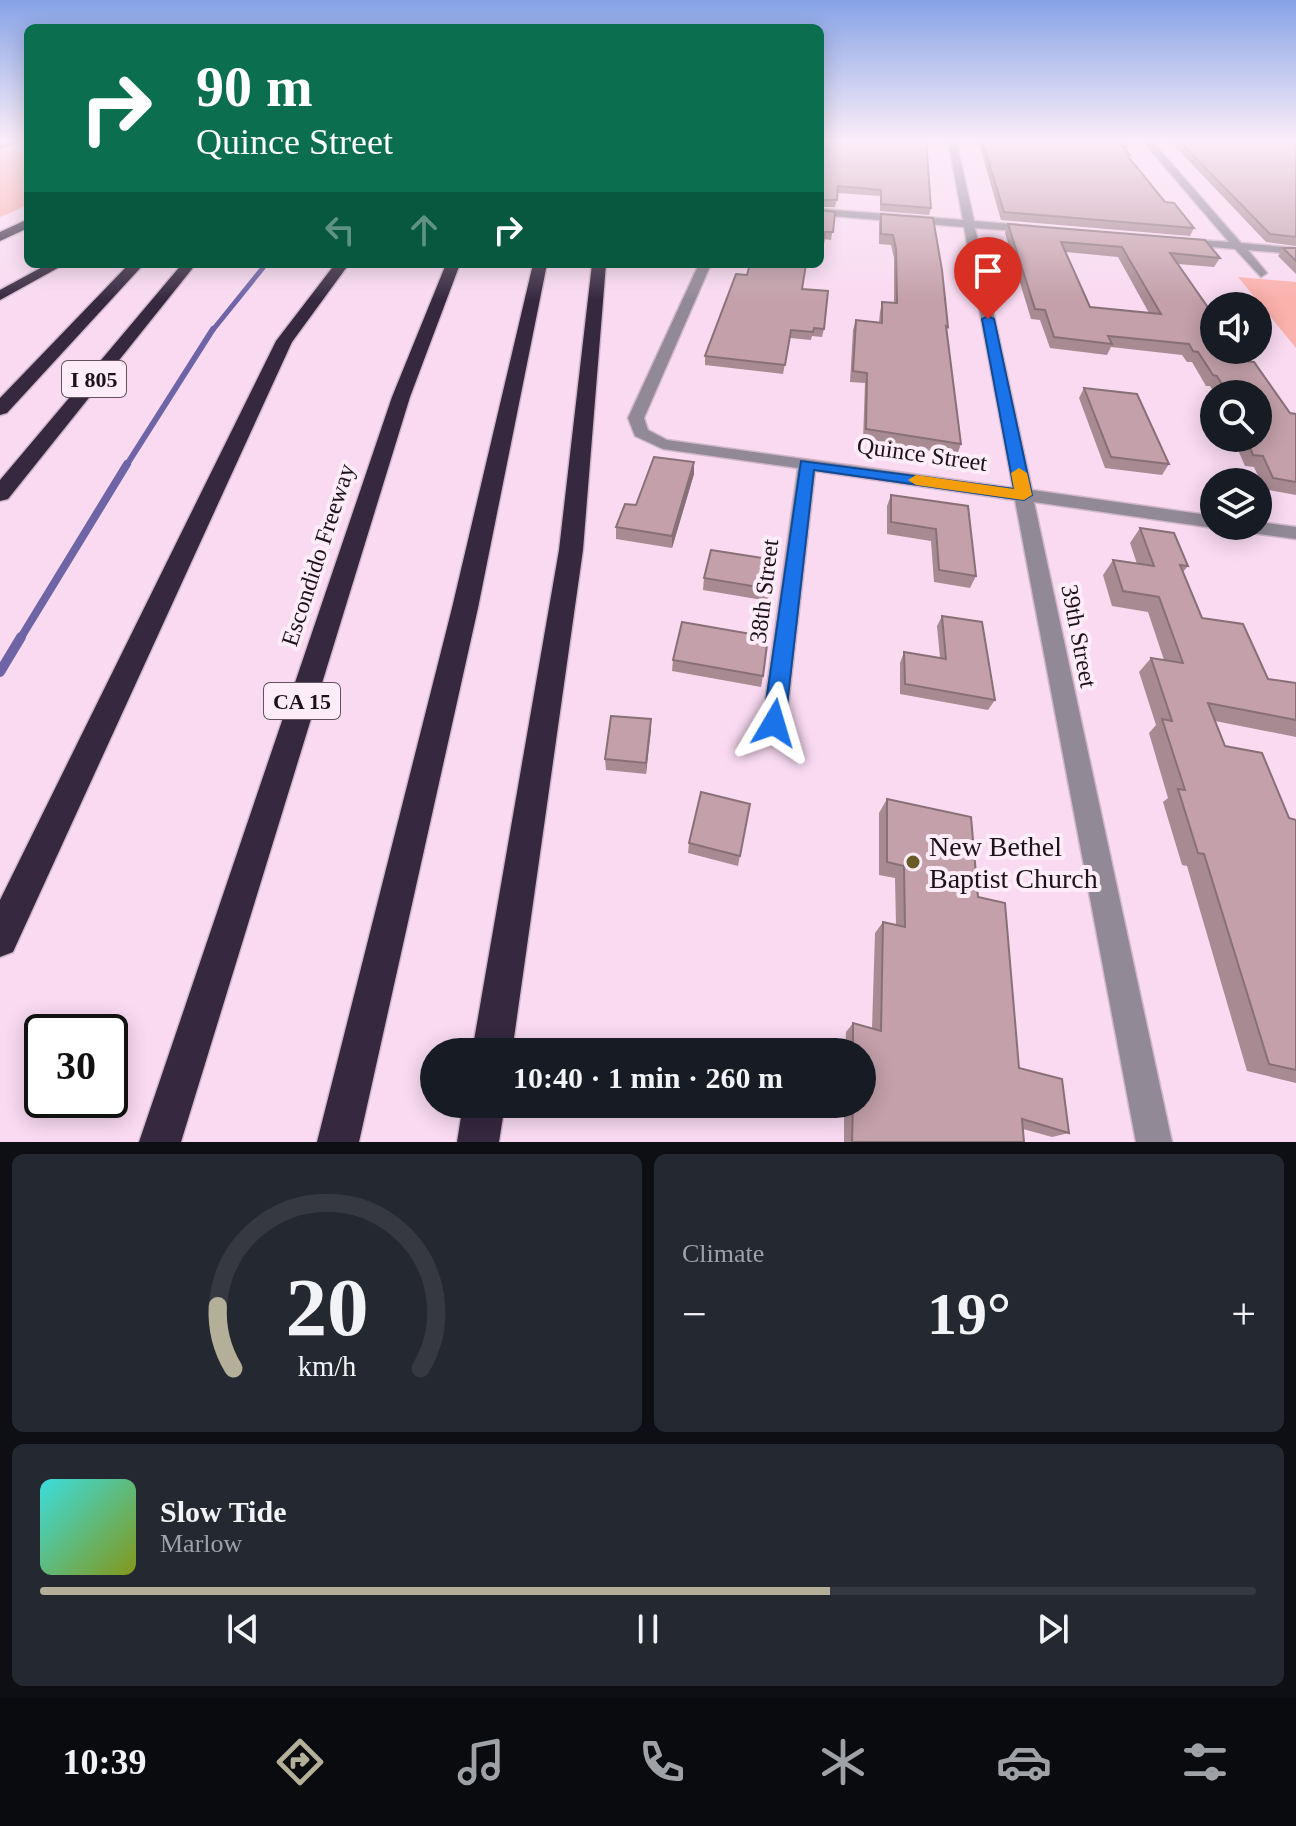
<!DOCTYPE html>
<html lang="en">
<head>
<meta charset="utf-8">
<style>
	:root { --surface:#171b24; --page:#242831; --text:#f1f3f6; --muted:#9ea1a6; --line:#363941; --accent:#b4af99 }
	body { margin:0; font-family:Georgia,serif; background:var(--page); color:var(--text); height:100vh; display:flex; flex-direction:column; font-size:30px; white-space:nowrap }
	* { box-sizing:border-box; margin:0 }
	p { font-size:26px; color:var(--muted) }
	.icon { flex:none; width:44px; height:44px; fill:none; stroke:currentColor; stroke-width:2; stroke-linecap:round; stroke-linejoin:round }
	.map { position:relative; height:1142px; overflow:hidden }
	.drawer { display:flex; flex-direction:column; gap:12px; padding:12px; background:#0d0f14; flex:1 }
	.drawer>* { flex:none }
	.top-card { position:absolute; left:24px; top:24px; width:800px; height:244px; border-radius:12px; box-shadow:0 4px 20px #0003; background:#0b6e4f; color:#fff; overflow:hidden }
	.controls { position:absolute; left:1200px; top:292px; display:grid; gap:16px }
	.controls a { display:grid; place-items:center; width:72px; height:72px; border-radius:50%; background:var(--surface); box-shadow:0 4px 20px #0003; font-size:40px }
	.speed { position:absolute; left:24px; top:1014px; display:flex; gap:16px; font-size:40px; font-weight:700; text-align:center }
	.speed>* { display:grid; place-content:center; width:104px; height:104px; border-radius:50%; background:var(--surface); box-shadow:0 4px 20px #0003; line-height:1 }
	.speed .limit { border:4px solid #111; border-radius:12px; background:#fff; color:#111 }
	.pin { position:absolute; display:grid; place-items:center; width:68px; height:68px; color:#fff; margin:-82px -34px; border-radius:50% 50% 50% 0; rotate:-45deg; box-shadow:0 0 8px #0007 }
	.pin .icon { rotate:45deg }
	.me { position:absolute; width:88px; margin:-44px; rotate:7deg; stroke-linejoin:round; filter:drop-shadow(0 0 6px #0008) }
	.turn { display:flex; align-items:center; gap:28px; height:168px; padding:0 40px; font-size:36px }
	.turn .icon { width:104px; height:104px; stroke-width:2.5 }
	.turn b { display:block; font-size:56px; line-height:68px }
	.lanes { display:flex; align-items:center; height:76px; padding:0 40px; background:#0003; justify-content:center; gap:40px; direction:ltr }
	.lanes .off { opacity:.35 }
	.big { font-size:60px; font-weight:700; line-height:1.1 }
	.drawer .tile { flex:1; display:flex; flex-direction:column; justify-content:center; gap:12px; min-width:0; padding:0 28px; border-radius:12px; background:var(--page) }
	.drawer .dial { align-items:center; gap:0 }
	.dial svg { height:208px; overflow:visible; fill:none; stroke:var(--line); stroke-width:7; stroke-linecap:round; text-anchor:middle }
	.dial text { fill:var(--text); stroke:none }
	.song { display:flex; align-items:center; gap:24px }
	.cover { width:96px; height:96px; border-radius:12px; background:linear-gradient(135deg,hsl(180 70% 55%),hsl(70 70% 35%)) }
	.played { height:8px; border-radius:4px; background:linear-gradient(90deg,var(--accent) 65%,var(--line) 65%) }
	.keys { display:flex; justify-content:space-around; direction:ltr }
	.heat { display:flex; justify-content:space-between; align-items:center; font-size:44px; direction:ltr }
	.drawer .tiles { flex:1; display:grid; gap:12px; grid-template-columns:1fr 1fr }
	.tile:last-child { grid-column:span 2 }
	.trip { position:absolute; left:420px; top:1038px; width:456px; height:80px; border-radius:40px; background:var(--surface); box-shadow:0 4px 20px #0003; font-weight:700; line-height:80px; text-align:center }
	.menu { display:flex; height:128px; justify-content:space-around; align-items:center; background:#090b0e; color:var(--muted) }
	.menu .icon { width:56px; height:56px }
	.menu .current { color:var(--accent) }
	.menu b { font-size:36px; color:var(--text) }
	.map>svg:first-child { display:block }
	.green { fill:#fbb1ac }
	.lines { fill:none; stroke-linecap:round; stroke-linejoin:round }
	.stream-far3 { stroke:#6f65a6; stroke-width:5 }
	.stream-far2 { stroke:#6f65a6; stroke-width:6 }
	.stream-far1 { stroke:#6f65a6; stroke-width:8 }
	.stream { stroke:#6f65a6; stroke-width:10 }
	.minor-casing { stroke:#d1b6ca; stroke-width:3 }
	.motorway-casing { stroke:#d1b6ca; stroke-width:3 }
	.minor { fill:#918a96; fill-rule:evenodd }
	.motorway { fill:#36283f; fill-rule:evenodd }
	.wall { fill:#a88a92; fill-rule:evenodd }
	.shaded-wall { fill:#887077 }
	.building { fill:#c3a0aa; stroke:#887077; stroke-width:2; fill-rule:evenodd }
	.route { fill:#1a73e8; stroke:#114b97; stroke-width:2 }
	.slow { fill:#f59e0b }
	.poi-dot { fill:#695b28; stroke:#feecf9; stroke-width:3 }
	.labels { text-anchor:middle; stroke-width:8; stroke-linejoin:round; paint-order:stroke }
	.shield { fill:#feecf9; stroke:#60535d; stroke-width:2 }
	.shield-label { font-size:22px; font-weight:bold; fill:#1c121a }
	.street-label { font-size:24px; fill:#1c121a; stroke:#feecf9 }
	.near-poi-label { font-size:28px; fill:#1c121a; stroke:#feecf9; text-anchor:start }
</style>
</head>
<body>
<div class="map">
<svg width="1296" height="1142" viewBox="0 0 1296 1142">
	<rect width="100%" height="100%" fill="#f9daf1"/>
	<g class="green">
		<polygon points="0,150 24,153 25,172 28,173 28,205 0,217"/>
		<polygon points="1238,277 1296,282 1296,348"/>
	</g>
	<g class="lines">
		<polyline class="stream-far3" points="212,331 266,264"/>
		<polyline class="stream-far2" points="126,466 213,329"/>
		<polyline class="stream-far1" points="20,639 127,464"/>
		<polyline class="stream" points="0,672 21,637"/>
		<defs>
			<g id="minor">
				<polygon points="948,140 956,140 974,221 1031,226 1036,229 1031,232 975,228 1032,490 1214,516 1214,526 1221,526 1214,528 1034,502 1172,1142 1136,1142 1015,500 815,471 786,723 783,730 774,734 765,730 762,723 798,468 663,449 635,436 628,418 699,264 711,264 644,418 648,430 667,440 1013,488 964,227 820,215 820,209 963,220"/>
				<polygon points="1142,140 1151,140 1241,243 1296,248 1296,254 1248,250 1267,273 1261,277 1235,249 1179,244 1178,242 1183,239 1229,242"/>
				<polygon points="1258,522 1296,527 1296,539 1244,532 1235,526 1258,526"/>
			</g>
			<g id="motorway">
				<polygon points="28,219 28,228 0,241 0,232"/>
				<polygon points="48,264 65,264 0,300 0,290"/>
				<polygon points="129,264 144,264 7,413 0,415 0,398"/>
				<polygon points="182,264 196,264 8,499 0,501 0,480"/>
				<polygon points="335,264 349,264 292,342 13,952 0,957 0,900 276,341"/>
				<polygon points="446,264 460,264 410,397 181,1142 139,1142 392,397"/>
				<polygon points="533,264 547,264 478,608 359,1142 317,1142 452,608"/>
				<polygon points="592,264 606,264 583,550 512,1052 472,1052 559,550"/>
				<polygon points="463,1104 505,1104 499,1142 457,1142"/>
			</g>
		</defs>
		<use href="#minor" class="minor-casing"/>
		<use href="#motorway" class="motorway-casing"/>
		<use href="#minor" class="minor"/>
		<use href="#motorway" class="motorway"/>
	</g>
	<g class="wall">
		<polygon points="0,140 28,140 28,143 16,143 0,150"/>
		<polygon points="820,140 931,208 929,215 880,211 880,196 838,193 835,207 820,207"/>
		<polygon points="978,140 1122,140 1127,147 1125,149 1130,155 1128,158 1165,202 1194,228 1190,236 1001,220"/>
		<polygon points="1169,140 1296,140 1296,246 1266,242"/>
		<polygon points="820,210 835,212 831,240 824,239 821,258"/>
		<polygon points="881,214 948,327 946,333 961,444 957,455 863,440 865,383 850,382 853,330 856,320 879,322 880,312 882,302 894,303 894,258 891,245 879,244 879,223"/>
		<path d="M1008 224 1220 258 1214 267 1178 264 1245 361 1290 413 1296 414V495L1264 489 1254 467 1245 466 1235 443 1238 438H1258V394H1215L1210 386H1206L1192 362H1187L1182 355 1111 347 1107 355 1050 348 1040 320 1031 319 1005 233ZM1066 252 1118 257 1149 313 1090 307Z"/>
		<polygon points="1283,248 1296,248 1296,274 1278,256"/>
		<polygon points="747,275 802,289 824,329 822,337 812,336 811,340 790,338 783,374 705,365 705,356"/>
		<polygon points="1084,388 1169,464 1162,475 1105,468 1079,398"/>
		<polygon points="694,462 694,474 672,548 616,539 616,527 636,505"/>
		<polygon points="891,495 968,506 976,576 970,588 934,582 931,541 887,534 887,506"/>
		<polygon points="1140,528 1188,566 1183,572 1202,618 1268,679 1296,683 1296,737 1215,721 1225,746 1289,818 1296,820 1296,1083 1247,1071 1187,866 1182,865 1163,802 1168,798 1149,733 1156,725 1139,672 1151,658 1164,660 1148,612 1112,606 1103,575 1113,560 1137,564 1130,543"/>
		<polygon points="775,560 768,601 703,590 704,578"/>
		<polygon points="942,616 995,700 988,710 900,694 900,663 904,652 940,658 937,626"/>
		<polygon points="673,660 763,676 761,687 672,671"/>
		<polygon points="651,719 646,774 606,770 605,759"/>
		<polygon points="887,799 978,897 1019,1068 1069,1133 1052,1137 1023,1129 1024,1142 844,1142 844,1104 862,1104 862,1052 845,1052 846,1032 853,1023 872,1028 875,933 883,922 896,925 895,878 879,875 879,813"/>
		<polygon points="689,843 740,856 738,866 688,853"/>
	</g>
	<g class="shaded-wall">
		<polygon points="6,140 15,140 16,143 0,150 0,143"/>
		<polygon points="694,462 694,474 672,548 672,536"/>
		<polygon points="651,719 651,730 646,774 646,763"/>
	</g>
	<g class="building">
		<polygon points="820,140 926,140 931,208 881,204 881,190 838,186 837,200 820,200"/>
		<polygon points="982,140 1122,140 1127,147 1123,146 1130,155 1126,154 1165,202 1174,203 1194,228 1004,212"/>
		<polygon points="1178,140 1296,140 1296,237 1270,234"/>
		<polygon points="820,210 835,212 833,232 825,232 822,250 820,250"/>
		<polygon points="881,214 933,218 942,270 948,327 946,326 961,444 866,429 867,373 853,371 856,320 882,323 882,302 897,303 896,249 893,235 881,234"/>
		<path d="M1008 224 1205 240 1220 258 1170 253 1214 316V350H1237L1245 361 1254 362 1290 413 1296 414V482L1273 478 1263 456 1253 455 1246 438H1258V394H1228L1217 376 1213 375 1198 352 1193 351 1189 344 1108 336 1112 344 1054 337 1045 310 1035 309ZM1061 242 1122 247 1161 314 1090 307Z"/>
		<polygon points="1283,248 1296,248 1296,261"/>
		<polygon points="750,264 806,264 802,289 828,291 824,329 814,328 813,332 791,330 785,365 705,356 736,274 747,275"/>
		<polygon points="1084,388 1137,394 1169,464 1111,457"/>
		<polygon points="654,457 694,462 672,536 616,527 625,504 636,505"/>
		<polygon points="891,495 968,506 976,576 939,570 936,529 891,522"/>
		<polygon points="1140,528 1174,533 1188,566 1180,565 1202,618 1243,624 1268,679 1296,683 1296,720 1208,703 1225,746 1262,753 1289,818 1296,820 1296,1070 1269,1064 1204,854 1198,853 1178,789 1185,790 1162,719 1172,721 1151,658 1183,663 1159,597 1123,591 1113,560 1154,566"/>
		<polygon points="711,550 775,560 770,589 704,578"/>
		<polygon points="942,616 982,622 995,700 905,684 904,652 946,659"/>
		<polygon points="682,622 768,637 763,676 673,660"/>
		<polygon points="611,716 651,719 646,763 605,759"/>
		<polygon points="701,792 750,804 740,856 689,843"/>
		<polygon points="887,799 971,817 978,897 1005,903 1019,1068 1062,1079 1069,1133 1022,1119 1024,1142 852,1142 853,1104 862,1104 862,1052 853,1052 853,1023 881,1031 883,922 905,927 904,866 887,862"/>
	</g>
	<linearGradient id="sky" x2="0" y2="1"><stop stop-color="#86a3e6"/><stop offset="0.47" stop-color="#fceef9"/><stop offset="1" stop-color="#fceef9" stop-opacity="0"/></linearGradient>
	<rect width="1296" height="300" fill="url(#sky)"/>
	<polygon class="route" points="988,316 994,319 1032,495 1024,500 814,470 785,723 781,730 774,733 766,730 763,723 801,461 1014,489 982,319"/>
	<polygon class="slow" points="1019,468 1027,473 1032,495 1024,500 916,485 908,480 916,475 1014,489 1011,473"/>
	<circle class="poi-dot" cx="913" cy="862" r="8"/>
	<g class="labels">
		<g class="shield">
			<rect x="62" y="361" width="64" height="36" rx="6"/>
			<rect x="264" y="683" width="76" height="36" rx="6"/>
		</g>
		<g class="shield-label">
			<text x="94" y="387">I 805</text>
			<text x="302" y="709">CA 15</text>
		</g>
		<g class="street-label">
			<text transform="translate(922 454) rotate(8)" y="8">Quince Street</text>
			<text transform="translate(318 555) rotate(-72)" y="8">Escondido Freeway</text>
			<text transform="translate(764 591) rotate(-83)" y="8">38th Street</text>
			<text transform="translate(1079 636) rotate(79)" y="8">39th Street</text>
		</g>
		<g class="near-poi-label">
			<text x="929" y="856">New Bethel<tspan x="929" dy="32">Baptist Church</tspan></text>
		</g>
	</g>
</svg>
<div class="controls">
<a><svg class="icon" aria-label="sound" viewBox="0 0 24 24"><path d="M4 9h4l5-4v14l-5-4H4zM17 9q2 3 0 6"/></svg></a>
<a><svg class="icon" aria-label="search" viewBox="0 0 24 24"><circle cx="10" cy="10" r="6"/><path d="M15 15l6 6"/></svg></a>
<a><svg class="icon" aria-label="layers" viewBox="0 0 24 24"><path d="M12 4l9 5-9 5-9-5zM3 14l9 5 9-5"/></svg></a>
</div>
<div class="speed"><div class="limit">30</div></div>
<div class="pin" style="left:988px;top:319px;background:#d93025"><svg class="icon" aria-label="arrive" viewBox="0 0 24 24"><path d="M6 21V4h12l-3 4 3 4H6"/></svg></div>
<svg class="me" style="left:774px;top:723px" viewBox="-20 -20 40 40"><path d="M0-17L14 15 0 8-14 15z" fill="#1a73e8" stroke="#fff" stroke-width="4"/></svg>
<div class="trip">10:40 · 1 min · 260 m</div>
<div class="top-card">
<div class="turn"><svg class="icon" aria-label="right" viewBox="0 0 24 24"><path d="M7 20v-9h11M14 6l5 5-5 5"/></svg><div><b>90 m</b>Quince Street</div></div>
<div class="lanes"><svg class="icon off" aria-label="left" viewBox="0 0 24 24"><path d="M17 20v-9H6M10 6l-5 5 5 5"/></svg><svg class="icon off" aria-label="ahead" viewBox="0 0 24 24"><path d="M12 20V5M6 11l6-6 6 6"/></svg><svg class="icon" aria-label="right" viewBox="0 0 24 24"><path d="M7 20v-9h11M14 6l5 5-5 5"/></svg></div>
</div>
</div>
<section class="drawer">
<div class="tiles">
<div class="tile dial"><svg viewBox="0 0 100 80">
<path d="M14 69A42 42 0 1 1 86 69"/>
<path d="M14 69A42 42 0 0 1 8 45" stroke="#b4af99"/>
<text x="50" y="56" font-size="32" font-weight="700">20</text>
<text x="50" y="72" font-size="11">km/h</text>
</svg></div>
<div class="tile"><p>Climate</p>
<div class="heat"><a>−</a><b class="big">19°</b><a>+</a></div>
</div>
<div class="tile">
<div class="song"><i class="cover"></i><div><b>Slow Tide</b><p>Marlow</p></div></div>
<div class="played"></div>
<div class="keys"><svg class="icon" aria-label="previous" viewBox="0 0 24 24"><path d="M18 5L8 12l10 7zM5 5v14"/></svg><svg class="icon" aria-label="pause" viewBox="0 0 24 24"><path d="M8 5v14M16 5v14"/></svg><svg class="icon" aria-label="next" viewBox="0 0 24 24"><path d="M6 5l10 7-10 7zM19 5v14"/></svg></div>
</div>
</div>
</section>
<nav class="menu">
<b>10:39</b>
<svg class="icon current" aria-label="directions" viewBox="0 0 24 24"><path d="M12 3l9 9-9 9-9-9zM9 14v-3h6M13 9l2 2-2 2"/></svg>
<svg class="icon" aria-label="music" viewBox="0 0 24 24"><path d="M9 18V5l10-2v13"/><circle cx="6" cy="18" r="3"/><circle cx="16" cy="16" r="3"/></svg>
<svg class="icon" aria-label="phone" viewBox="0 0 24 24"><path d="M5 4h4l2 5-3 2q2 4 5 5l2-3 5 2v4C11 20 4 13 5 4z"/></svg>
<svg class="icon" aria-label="climate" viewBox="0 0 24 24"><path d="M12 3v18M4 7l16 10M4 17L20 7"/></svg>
<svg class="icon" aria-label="car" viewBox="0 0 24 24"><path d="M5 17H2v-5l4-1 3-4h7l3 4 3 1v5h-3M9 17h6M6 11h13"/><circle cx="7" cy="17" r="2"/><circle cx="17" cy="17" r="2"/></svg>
<svg class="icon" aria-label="filters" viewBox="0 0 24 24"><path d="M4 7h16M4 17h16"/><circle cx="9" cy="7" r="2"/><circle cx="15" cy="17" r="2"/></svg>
</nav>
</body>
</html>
